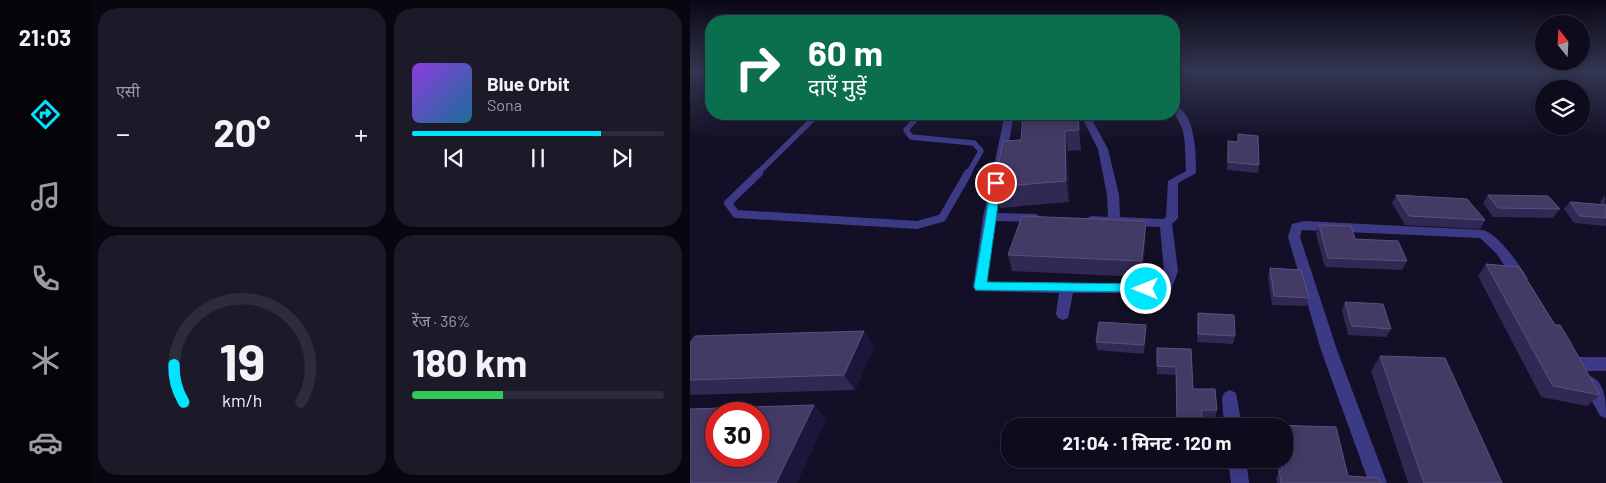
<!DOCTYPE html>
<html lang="hi">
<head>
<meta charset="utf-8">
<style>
	:root { --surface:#0e0b1c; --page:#1c1929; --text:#f1f3f6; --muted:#9b9ba3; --line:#2e2b3b; --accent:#00e5ff }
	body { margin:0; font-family:Barlow,"Noto Sans Devanagari",sans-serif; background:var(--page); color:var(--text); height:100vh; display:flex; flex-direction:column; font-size:19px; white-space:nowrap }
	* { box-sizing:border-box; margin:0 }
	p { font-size:16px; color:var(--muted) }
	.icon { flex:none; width:28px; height:28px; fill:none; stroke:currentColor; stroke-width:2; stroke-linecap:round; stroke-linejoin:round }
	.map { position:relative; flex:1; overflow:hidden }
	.panel { display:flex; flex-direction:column; gap:8px; padding:8px; background:#08060f; width:600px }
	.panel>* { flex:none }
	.hud { position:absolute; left:15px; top:15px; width:475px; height:105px; border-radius:20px; box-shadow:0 2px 12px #0003,0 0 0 1px var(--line); background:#0b6e4f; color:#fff; overflow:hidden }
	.needle { width:32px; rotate:342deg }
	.fabs { position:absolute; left:845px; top:15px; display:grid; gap:10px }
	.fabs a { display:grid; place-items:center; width:55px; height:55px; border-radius:50%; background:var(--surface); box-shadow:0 2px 12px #0003,0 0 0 1px var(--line); font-size:25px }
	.speed { position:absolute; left:15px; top:402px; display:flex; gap:10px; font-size:25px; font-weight:700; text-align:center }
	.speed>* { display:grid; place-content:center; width:65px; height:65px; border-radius:50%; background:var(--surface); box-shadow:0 2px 12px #0003,0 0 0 1px var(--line); line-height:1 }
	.speed .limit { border:8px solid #d22; background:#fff; color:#111 }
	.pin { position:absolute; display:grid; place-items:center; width:42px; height:42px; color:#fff; margin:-21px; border:2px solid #fff; border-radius:50%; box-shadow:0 1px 5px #0007 }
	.me { position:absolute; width:55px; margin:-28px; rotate:270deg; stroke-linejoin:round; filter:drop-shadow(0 0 4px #0008) }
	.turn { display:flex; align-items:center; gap:18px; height:105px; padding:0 20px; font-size:22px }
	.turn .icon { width:65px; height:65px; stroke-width:2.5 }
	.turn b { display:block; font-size:35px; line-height:42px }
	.big { font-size:38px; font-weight:700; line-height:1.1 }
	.panel .card { flex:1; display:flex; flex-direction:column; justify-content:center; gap:8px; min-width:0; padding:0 18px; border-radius:20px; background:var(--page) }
	.panel .dial { align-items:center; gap:0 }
	.dial svg { height:130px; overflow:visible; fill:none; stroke:var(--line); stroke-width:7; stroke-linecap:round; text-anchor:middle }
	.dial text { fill:var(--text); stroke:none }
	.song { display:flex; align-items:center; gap:15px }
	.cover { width:60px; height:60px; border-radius:8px; background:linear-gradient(135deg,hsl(270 70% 55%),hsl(200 70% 35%)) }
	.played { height:5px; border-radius:2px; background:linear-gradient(90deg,var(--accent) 75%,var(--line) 75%) }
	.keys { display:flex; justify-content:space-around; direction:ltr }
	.heat { display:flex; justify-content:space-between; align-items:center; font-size:28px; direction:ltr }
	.charge { height:8px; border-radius:4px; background:linear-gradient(90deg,#34c759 36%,var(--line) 0) }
	.panel .tiles { flex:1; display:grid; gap:8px; grid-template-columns:repeat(2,1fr) }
	.trip { position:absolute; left:311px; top:418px; width:292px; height:50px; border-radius:20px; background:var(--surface); box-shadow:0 2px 12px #0003,0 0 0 1px var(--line); font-weight:700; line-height:50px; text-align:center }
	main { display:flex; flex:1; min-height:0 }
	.tab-bar { display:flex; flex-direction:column; width:90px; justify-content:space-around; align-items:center; background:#06040b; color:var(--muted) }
	.tab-bar .icon { width:35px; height:35px }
	.tab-bar .selected { color:var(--accent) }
	.tab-bar b { font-size:22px; color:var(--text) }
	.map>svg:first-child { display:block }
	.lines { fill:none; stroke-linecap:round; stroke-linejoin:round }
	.lane-far1 { stroke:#3d3a85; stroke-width:5.5 }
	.lane { stroke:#3d3a85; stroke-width:8 }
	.street { fill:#3d3a85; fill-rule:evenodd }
	.wall { fill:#312854 }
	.shaded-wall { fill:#1d163a }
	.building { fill:#433a66; stroke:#5a527e; fill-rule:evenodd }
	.route { fill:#00e5ff; stroke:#0095a6 }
</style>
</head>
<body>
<main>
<nav class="tab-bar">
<b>21:03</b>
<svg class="icon selected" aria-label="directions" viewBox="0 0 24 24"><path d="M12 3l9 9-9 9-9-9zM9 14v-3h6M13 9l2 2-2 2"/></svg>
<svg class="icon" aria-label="music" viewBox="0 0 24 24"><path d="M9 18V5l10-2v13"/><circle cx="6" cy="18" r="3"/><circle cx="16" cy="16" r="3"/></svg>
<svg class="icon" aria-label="phone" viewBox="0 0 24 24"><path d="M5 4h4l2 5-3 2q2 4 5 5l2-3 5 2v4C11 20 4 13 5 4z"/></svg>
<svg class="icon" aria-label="climate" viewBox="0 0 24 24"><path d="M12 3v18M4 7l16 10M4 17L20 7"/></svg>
<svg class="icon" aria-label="car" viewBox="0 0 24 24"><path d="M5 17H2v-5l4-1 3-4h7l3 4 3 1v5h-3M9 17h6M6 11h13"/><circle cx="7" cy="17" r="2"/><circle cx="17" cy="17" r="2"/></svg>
</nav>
<section class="panel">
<div class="tiles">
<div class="card"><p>एसी</p>
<div class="heat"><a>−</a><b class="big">20°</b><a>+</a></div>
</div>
<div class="card">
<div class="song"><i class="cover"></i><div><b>Blue Orbit</b><p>Sona</p></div></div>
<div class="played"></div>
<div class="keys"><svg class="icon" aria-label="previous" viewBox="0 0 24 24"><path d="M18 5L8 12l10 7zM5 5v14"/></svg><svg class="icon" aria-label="pause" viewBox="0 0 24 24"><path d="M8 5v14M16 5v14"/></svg><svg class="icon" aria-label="next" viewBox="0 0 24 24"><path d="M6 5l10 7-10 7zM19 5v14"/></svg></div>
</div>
<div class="card dial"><svg viewBox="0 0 100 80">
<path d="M14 69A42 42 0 1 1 86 69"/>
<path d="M14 69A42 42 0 0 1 8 46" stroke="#00e5ff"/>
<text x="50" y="56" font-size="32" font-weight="700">19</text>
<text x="50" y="72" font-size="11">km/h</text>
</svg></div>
<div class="card"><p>रेंज · 36%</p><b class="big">180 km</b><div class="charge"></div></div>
</div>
</section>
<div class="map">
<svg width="916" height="483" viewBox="0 0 916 483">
	<rect width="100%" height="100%" fill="#130f26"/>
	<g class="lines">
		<g class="lane-far1">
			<polyline points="230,114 216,130 221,137 284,143 291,151 278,174"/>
			<polyline points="67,174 128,114"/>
		</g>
		<polyline class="lane" points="69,173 38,203 46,214 227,225 252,218 278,173"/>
		<g class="street">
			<path d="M484 105C506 113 506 154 506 173L488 183V218L482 224 488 271 480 293H383L378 318 373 320 368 318 366 314 369 293 285 291 283 287 293 217 315 114H324L306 213 346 214 352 218 346 222 304 221 297 282 470 284 474 271 470 227 401 224 395 220 401 216 418 217 417 195 408 149 390 114H399L418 149 429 195 430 217 473 219 476 217 478 181 496 171C495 158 496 144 493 131 490 121 483 115 484 105Z"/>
			<path d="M614 221 793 230C808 234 830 265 838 279L836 283H826L806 253 790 238 612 230 610 237 647 350 697 483H679L631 350 598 237 602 224Z"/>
			<polygon points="889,357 916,357 916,371 889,371 883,369 881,364 883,359"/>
			<path d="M900 376C916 382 916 403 916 418L910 416 892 383 894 378Z"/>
			<polygon points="540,390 546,393 552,426 534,426 532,398 534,393"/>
			<polygon points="538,459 556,459 559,483 541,483"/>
		</g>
	</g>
	<g class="wall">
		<polygon points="388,114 391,150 378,151 379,202 310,208 304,187"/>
		<polygon points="548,134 569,165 568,173 537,170 538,141 547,142"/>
		<polygon points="706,195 795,220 790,229 715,225 702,203"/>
		<polygon points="798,195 870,209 863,218 803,217 793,203"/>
		<polygon points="915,195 916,226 884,223 874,209 880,202 911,204 910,202"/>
		<polygon points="456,221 456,237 452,277 322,271 318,255"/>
		<polygon points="629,225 665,239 717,261 712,270 635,267 626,234"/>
		<polygon points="796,264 910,395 897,406 851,397 788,276"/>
		<polygon points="580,268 619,298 616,306 582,305 578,276"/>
		<polygon points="655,302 701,329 696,337 658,335 652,310"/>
		<polygon points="508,313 545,336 543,344 507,342"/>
		<polygon points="456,333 454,354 407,350 406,342"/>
		<polygon points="0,343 184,347 165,390 0,395"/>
		<polygon points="467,348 501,349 503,389 527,410 525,418 512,418 511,426 487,426 486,375 467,374"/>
		<polygon points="690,356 812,483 718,483 681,371"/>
		<polygon points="584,425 646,427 658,476 689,478 691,483 587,483 586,478 588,474 586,459 595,459 595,426 584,426"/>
		<polygon points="460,459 510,459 509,468 460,464"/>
	</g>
	<g class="shaded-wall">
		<polygon points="375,131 378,151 379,202 376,181"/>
		<polygon points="456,221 456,237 452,277 452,261"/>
		<polygon points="456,325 456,333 454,354 454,345"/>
		<polygon points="174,331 184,347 165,390 154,375"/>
		<polygon points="124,405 137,419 107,483 86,483"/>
	</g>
	<g class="building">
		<polygon points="333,114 388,114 389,130 375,131 376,181 304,187 313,141 331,140"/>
		<polygon points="548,134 568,136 569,165 538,162 538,141 548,142"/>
		<polygon points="706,195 777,199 795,220 719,216"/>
		<polygon points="798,195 858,196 870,209 808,208"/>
		<polygon points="880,202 916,205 916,218 890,216"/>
		<polygon points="332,216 456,221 452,261 318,255"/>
		<polygon points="629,225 661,226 665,239 708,241 717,261 638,258"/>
		<polygon points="796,264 829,267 865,325 870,325 878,338 910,395 863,386"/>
		<polygon points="580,268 611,270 619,298 584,296"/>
		<polygon points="655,302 693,304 701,329 662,326"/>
		<polygon points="508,313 544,315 545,336 508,334"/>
		<polygon points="409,322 456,325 454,345 406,342"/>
		<polygon points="174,331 154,375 0,380 0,343 5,336"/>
		<polygon points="467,348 501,349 503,389 525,389 527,410 512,410 511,426 487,426 486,367 467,366"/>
		<polygon points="690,356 755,358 812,483 734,483"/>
		<path d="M124 405 86 483H0V409ZM26 414H69V456H26Z"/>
		<polygon points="584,425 646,427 658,476 689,478 691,483 591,483 589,471 592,471 590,459 595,459 595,426 585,426"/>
		<polygon points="484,459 510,459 510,461"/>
	</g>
	<linearGradient id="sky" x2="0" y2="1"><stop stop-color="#0a0815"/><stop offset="0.51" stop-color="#333752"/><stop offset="1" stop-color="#333752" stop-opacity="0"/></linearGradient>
	<rect width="916" height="140" fill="url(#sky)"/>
	<polygon class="route" points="302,180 311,183 297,282 456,284 462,289 460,292 286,290 284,287"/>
</svg>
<div class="fabs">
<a><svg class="needle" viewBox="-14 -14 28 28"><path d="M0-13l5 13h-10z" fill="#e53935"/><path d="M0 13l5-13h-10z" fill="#9b9ba3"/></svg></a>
<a><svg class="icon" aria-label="layers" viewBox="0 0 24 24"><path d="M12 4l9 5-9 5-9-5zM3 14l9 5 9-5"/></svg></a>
</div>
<div class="speed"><div class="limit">30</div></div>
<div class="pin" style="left:306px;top:183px;background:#d93025"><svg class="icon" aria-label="arrive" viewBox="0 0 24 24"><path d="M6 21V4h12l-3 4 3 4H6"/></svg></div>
<svg class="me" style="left:456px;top:289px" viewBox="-20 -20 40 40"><circle r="17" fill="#00e5ff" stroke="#fff" stroke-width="3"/><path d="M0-11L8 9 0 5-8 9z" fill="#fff"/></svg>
<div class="trip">21:04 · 1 मिनट · 120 m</div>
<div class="hud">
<div class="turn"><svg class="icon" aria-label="right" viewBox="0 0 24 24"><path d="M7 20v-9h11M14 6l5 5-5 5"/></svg><div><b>60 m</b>दाएँ मुड़ें</div></div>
</div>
</div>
</main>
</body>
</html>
